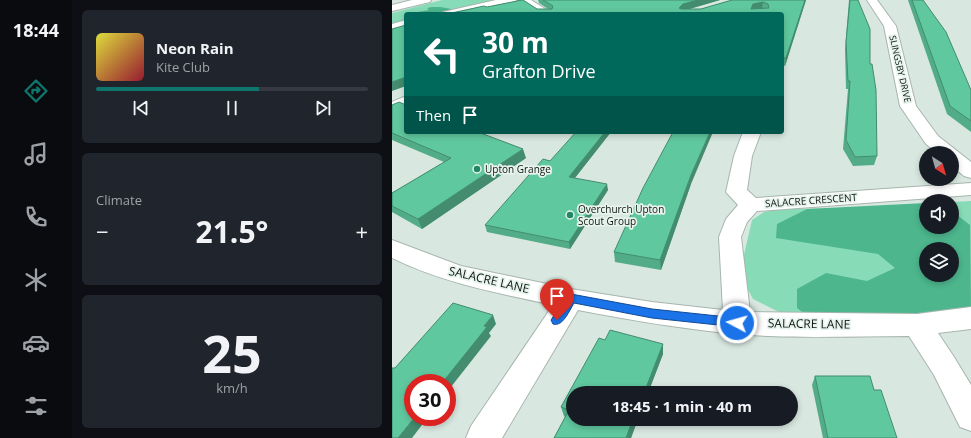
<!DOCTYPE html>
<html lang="en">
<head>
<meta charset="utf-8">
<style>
	:root { --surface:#171b24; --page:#20242c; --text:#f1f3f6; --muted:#9ea1a6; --line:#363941; --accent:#0f766e }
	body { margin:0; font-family:"Open Sans",sans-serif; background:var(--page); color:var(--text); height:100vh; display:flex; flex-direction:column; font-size:15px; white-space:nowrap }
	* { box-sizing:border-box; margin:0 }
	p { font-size:13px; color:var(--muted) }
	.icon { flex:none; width:22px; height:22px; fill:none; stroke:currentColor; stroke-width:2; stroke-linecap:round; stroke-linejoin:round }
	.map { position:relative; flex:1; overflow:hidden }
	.panel { display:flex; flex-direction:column; gap:10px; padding:10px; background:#0d0f14; width:320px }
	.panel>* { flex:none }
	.guide { position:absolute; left:12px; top:12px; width:380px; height:122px; border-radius:4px; box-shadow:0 2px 6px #0003; background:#00695c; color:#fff; overflow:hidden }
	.needle { width:26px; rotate:143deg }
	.controls { position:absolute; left:527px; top:146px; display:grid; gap:8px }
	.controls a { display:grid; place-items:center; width:40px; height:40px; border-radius:50%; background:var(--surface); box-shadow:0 2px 6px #0003; font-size:20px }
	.speed { position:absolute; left:12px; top:374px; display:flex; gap:8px; font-size:20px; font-weight:700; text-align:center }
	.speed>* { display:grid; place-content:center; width:52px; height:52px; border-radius:50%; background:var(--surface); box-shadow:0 2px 6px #0003; line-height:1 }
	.speed .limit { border:6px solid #d22; background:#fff; color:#111 }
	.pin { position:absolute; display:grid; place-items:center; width:34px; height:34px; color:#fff; margin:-41px -17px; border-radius:50% 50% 50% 0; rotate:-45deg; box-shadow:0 0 4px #0007 }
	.pin .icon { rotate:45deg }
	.me { position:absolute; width:44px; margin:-22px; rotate:276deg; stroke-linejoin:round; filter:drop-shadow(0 0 3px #0008) }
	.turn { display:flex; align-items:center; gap:14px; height:84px; padding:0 12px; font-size:18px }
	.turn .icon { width:52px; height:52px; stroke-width:2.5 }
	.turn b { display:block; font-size:28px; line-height:34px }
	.then { display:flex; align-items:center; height:38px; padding:0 12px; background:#0003; gap:8px; font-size:15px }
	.big { font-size:30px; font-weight:700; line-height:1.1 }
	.panel .tile { flex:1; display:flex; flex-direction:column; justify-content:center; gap:6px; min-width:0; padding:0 14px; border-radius:6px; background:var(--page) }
	.panel .dial { align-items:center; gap:0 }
	.dial b { font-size:52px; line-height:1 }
	.song { display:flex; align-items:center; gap:12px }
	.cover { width:48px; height:48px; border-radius:6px; background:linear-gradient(135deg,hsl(60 70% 55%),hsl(350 70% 35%)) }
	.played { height:4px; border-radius:2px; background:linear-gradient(90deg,var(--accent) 60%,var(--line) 60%) }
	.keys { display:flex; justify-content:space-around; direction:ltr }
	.heat { display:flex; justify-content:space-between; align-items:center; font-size:22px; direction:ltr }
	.trip { position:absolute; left:174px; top:386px; width:232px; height:40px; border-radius:20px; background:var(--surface); box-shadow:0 2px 6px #0003; font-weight:700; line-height:40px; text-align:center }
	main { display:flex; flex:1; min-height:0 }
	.dock { display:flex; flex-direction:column; width:72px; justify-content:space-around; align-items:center; background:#090b0e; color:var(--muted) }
	.dock .icon { width:28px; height:28px }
	.dock .current { color:var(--accent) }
	.dock b { font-size:18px; color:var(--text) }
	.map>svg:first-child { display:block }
	.green { fill:#87dcb7; fill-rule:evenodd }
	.forest { fill:#4db68d; fill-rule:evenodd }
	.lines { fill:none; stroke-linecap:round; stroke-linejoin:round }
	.street-casing { stroke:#a7b5ae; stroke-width:2 }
	.primary-casing { stroke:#a7b5ae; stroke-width:2 }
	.street { fill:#fff; fill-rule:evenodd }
	.primary { fill:#fff; fill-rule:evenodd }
	.wall { fill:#53ac88 }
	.shaded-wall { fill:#438c6f }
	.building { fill:#60c89e; stroke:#438c6f; fill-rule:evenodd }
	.route { fill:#1a73e8; stroke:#114b97 }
	.poi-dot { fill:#208865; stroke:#e6f4ed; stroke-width:1.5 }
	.labels { text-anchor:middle; stroke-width:3.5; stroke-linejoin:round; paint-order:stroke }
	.far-street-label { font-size:9px; fill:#101513; stroke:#e6f4ed }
	.poi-label { font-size:10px; fill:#101513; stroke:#e6f4ed; text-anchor:start }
	.street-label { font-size:10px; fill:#101513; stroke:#e6f4ed }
	.near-street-label { font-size:12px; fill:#101513; stroke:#e6f4ed }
</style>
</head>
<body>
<main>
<nav class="dock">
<b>18:44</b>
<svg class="icon current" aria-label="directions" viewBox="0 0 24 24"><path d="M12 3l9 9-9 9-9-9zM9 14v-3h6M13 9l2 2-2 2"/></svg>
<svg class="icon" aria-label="music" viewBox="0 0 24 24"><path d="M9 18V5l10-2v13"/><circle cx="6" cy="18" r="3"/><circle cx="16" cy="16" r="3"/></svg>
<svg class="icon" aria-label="phone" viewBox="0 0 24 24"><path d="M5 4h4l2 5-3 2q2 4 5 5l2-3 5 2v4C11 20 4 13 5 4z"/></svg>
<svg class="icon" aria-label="climate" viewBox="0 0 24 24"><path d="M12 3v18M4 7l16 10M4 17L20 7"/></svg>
<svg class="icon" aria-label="car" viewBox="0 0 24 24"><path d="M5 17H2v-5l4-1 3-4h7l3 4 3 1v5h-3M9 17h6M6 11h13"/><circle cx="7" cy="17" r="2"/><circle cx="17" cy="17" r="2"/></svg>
<svg class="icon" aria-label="filters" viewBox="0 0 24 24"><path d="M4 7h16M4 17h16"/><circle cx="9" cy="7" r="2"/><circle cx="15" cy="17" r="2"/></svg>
</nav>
<section class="panel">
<div class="tile">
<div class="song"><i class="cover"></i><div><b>Neon Rain</b><p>Kite Club</p></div></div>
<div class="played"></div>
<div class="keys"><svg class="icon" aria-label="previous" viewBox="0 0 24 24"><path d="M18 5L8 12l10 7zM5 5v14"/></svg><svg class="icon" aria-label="pause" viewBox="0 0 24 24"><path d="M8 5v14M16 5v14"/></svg><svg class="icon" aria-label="next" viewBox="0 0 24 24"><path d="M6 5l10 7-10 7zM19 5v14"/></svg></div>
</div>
<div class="tile"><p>Climate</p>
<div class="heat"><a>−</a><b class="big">21.5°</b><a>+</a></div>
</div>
<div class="tile dial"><b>25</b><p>km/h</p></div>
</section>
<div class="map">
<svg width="579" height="438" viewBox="0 0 579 438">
	<rect width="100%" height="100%" fill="#d8e7e0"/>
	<g class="green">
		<polygon points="50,0 114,0 51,14 14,14 14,23 0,26 0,13"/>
		<path d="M579 201V311L391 314 361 299 350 279 351 259 360 220 372 212 389 209 465 208 534 227H560V202ZM534 249H560V275H534Z"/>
	</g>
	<g class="forest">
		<polygon points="40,7 49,7 64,10 51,14 31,14 33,13 26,12 37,10 35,8"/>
		<path d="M534 203V227H560V211L578 225 579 311 532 317 414 315 405 308V289L434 273 475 281 503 268 486 254 384 238 385 224 415 209ZM534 249H560V275H534Z"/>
	</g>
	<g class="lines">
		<defs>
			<g id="street">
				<polygon points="104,0 124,0 123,2 70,14 49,14 51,12"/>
				<polygon points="126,0 139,0 161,14 147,14"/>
				<polygon points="475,0 485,0 504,26 524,106 546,136 579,162 579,178 572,176 560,166 560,153 545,153 534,144 508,106 492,26"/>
				<polygon points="14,20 14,28 0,32 0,24"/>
				<polygon points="14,96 14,107 0,113 0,102"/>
				<path d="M351 132H369L360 156 355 190 364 198 579 183V195L365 211 355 222 349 237 358 312 525 314 579 307V329L546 333 562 357 579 385V431L568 427 542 375 517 336C460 336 402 339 345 334 291 329 238 320 186 310L110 438H74L79 426 161 305C105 293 51 283 0 258V240L69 266 179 289 260 302 331 310 327 237 334 219 346 205 334 192 342 156Z"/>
			</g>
			<polygon id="primary" points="20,0 39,0 38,2 0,11 0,5"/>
		</defs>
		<use href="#street" class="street-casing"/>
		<use href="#primary" class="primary-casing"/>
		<use href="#street" class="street"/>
		<use href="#primary" class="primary"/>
	</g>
	<g class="wall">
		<polygon points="130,0 131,0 145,9 156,9 147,3 146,0 328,0 296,9 309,9 340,0 414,0 393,66 390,65 390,14 55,14 92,6 95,7"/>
		<polygon points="457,0 466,0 478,64 485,156 482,165 461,166 451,149 456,89 454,89 453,49"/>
		<polygon points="516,0 531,0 579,90 579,132 555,114"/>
		<polygon points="0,105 134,158 30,229 0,212 0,193 52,162 0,140"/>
		<polygon points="219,132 183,178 216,190 178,249 95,232 93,225 158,161"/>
		<polygon points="299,184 269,270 223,262 222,252"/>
		<polygon points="213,340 271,344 271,354 256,393 181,393 181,419 246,419 239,438 162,438 173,417 172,416 169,407"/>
		<polygon points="423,376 482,390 505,438 431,438 420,385"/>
	</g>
	<g class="shaded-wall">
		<polygon points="306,0 328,0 291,11 287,8 291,4"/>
		<polygon points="413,0 414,0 393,66 394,58"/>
		<polygon points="371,2 370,9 359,9 361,4"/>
		<polygon points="14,77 14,86 0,91 0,82"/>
		<polygon points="213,132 219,132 178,184 177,177"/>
		<polygon points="318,132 321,132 299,184 269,270 268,260 299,175"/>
		<polygon points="131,149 134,158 30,229 26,219"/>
		<polygon points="215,184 216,190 178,249 177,242"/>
		<polygon points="101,315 104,324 97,333 99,336 55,392 55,383 50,383 92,326"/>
		<polygon points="271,344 271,354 256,393 252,393"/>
		<polygon points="23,417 36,417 20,438 6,438"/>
		<polygon points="241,419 246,419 239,438 234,438"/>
	</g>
	<g class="building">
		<path d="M130 0H131L145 9H160L161 6 151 0H306L291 4 287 8 289 9H309L340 0H413L394 58H390V14H55L92 6 95 7ZM371 2 376 4 377 8 359 9 361 4Z"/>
		<polygon points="458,0 466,0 478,29 478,64 480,64 484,90 485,156 463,157 454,140 458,81 456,81 454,42"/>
		<polygon points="520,0 531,0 554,32 579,90 579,121 558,106"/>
		<polygon points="14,25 14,77 0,82 0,29"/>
		<polygon points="7,102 14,105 14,132 86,132 131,149 26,219 0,206 0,193 59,158 0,133 0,105"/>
		<polygon points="184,132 213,132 177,177 215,184 177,242 93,225 151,159 158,161"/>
		<polygon points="281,132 318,132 299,175 268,260 222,252 251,188"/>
		<polygon points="61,303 101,315 92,326 95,327 50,383 21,383 21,417 23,417 6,438 0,438 0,368 3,368"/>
		<polygon points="218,330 271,344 252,393 181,393 181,419 241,419 234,438 162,438 177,410 169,407 207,338 213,340"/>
		<polygon points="423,376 478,376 482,390 489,390 505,438 436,438"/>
	</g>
	<path class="route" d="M179 294 260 309 345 318 349 319 351 323 349 326 345 327 260 318 182 303C177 311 171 327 161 324L159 320 175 296Z"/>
	<g class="poi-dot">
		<circle cx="85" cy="169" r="4"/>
		<circle cx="178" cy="215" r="4"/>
	</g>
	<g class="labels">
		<g class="far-street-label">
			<text transform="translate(508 69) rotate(77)" y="3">SLINGSBY DRIVE</text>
		</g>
		<g class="poi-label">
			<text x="93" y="173">Upton Grange</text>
			<text x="186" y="213">Overchurch Upton<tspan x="186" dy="12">Scout Group</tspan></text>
		</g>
		<g class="street-label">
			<text transform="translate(419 200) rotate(-4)" y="4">SALACRE CRESCENT</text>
		</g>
		<g class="near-street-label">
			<text transform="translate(97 280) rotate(13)" y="4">SALACRE LANE</text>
			<text transform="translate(417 324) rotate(1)" y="4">SALACRE LANE</text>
		</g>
	</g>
</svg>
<div class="controls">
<a><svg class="needle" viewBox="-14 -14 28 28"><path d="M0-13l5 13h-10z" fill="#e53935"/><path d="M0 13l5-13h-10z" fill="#9ea1a6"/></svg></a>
<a><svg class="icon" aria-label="sound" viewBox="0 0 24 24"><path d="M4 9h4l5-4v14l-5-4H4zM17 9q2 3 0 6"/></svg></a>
<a><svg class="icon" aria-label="layers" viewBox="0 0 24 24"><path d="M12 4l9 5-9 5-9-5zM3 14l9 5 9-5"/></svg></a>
</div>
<div class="speed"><div class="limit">30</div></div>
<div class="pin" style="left:165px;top:320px;background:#d93025"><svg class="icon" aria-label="arrive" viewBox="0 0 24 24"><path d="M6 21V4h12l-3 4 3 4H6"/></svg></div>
<svg class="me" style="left:345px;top:323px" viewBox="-20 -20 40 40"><circle r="17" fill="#1a73e8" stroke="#fff" stroke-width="3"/><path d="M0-11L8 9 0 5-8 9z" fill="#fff"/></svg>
<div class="trip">18:45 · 1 min · 40 m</div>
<div class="guide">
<div class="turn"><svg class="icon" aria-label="left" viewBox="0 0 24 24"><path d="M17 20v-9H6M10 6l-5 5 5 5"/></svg><div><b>30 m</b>Grafton Drive</div></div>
<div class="then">Then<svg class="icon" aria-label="arrive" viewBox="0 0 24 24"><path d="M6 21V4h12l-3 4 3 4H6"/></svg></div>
</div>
</div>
</main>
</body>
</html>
